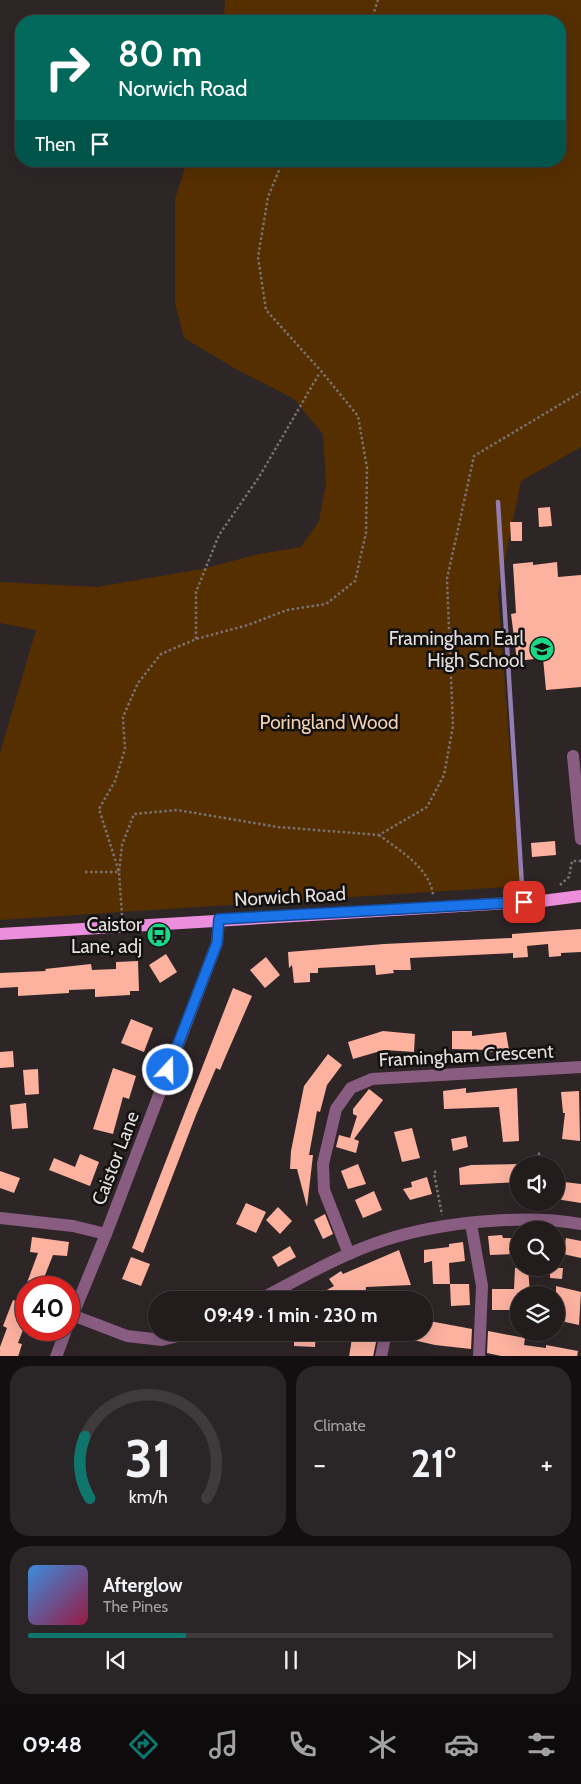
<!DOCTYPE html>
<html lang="en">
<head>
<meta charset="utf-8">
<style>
	:root { --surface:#221c1d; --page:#2a2526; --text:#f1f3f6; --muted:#a2a1a4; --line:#3f3a3b; --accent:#0f766e }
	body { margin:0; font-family:Cabin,sans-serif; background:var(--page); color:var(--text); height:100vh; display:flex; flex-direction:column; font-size:19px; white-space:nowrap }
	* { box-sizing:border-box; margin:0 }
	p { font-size:16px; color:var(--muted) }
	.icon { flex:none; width:28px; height:28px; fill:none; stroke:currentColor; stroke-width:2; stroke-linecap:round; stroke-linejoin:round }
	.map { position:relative; height:1356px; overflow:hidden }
	.side { display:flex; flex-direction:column; gap:10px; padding:10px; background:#130f10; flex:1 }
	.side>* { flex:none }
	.banner { position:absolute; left:15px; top:15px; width:551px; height:152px; border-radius:20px; box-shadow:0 5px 20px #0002,0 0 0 1px var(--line); background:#00695c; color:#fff; overflow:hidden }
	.tools { position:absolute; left:510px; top:1156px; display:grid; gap:10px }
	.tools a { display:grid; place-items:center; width:55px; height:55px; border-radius:50%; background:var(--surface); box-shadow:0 5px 20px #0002,0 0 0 1px var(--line); font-size:25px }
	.speed { position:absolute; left:15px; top:1276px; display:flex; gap:10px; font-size:25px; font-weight:700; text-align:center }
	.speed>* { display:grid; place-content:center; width:65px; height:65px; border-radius:50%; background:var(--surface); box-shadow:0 5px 20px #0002,0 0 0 1px var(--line); line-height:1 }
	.speed .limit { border:8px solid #d22; background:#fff; color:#111 }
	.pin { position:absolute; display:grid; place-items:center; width:42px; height:42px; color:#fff; margin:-21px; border-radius:10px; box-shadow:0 2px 8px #0006 }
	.me { position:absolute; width:55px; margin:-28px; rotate:21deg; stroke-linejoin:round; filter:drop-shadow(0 0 4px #0008) }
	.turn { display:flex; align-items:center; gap:18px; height:105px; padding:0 20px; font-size:22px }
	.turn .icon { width:65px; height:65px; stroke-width:2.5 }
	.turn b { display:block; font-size:35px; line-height:42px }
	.then { display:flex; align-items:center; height:48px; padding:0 20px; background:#0003; gap:10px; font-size:19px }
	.big { font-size:38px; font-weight:700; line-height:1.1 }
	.side .widget { flex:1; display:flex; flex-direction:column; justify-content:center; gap:8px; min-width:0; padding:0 18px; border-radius:20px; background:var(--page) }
	.side .dial { align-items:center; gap:0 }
	.dial svg { height:130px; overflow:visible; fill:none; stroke:var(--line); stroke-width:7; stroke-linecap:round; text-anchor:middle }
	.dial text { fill:var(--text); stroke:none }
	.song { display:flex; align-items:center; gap:15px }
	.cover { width:60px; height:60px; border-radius:8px; background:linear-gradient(135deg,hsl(210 70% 55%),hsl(340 70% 35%)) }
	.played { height:5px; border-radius:2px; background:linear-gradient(90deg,var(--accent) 30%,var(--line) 30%) }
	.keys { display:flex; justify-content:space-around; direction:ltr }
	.heat { display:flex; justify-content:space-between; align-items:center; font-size:28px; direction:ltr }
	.side .tiles { flex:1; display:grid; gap:10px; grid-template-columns:1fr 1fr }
	.widget:last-child { grid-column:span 2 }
	.trip { position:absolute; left:148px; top:1291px; width:285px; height:50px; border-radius:25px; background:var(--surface); box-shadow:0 5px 20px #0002,0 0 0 1px var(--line); font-weight:700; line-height:50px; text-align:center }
	.dock { display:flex; height:80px; justify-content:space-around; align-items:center; background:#0e0b0c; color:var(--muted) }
	.dock .icon { width:35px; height:35px }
	.dock .current { color:var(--accent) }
	.dock b { font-size:22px; color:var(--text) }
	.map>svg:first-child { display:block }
	.green { fill:#562f00 }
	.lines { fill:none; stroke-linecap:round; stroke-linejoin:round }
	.stream { stroke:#947db0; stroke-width:4.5 }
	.building { fill:#fdb2a0 }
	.path { stroke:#797173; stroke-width:2.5; stroke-dasharray:2.5 2.5; stroke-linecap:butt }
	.minor { stroke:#895d82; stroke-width:12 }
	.major { stroke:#eb8fdd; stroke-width:12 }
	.route-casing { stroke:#114b97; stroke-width:12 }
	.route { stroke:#1a73e8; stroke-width:9 }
	.labels { text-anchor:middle; stroke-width:5; stroke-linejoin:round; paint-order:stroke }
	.poi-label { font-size:19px; fill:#e5dfe0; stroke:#131010; text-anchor:end }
	.park-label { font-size:19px; fill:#f3d1b1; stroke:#131010 }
	.street-label { font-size:19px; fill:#e5dfe0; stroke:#131010 }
</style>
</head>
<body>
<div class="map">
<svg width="581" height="1357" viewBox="0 0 581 1357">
	<rect width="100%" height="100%" fill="#2e2527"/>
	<polygon class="green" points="225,0 581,0 581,447 521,481 498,592 520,886 0,920 0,753 36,630 0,623 0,582 97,587 202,569 259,554 301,547 319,521 326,484 323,434 294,399 234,368 184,338 175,303 175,199 187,161 560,161 560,21 224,21"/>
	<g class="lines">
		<polyline class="stream" points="498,502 522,886"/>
	</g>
	<g class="building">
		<polygon points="550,507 552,526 539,527 538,508"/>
		<polygon points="510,522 522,522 522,541 511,541"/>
		<polygon points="533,562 533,565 557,562 558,577 581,575 581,687 546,690 543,658 517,661 511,614 516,613 513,564"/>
		<polygon points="555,841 556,855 532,857 531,843"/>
		<polygon points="581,929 581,952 561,953 561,956 549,957 548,944 527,946 528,957 513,958 513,953 410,958 411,970 393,970 394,973 376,975 375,965 318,968 318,973 310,973 310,982 294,983 292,965 289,968 288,952 384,944 512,938 512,934"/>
		<polygon points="166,954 177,972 160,983 149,965"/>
		<polygon points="266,957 280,975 265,988 250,970"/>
		<polygon points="138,961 139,991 130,991 130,995 95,997 95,989 69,990 69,993 18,996 18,987 0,988 0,973 46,971 45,969 91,964 92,970 116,969 116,962"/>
		<polygon points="233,988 252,996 225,1058 220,1070 216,1068 196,1115 143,1253 132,1248"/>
		<polygon points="131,1019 153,1028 144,1052 121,1043"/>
		<polygon points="383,1031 415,1034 414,1052 384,1050 353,1059 348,1042"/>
		<polygon points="452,1031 472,1031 472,1036 506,1032 509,1050 488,1052 488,1050 452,1049"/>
		<polygon points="13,1051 14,1067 0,1068 0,1052"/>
		<polygon points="328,1054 342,1065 327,1085 320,1112 317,1111 309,1155 313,1155 307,1207 297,1169 290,1169 291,1151 304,1086"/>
		<polygon points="113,1068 136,1076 129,1099 123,1097 113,1134 93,1129"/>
		<polygon points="38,1069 39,1094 25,1095 23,1070"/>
		<polygon points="466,1088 466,1093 517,1088 519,1141 503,1142 499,1107 444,1109 443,1091"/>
		<polygon points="369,1089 383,1100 354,1139 359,1141 356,1153 336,1147 339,1135 350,1138 357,1116 353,1114 353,1109"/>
		<polygon points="579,1091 580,1141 562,1139 565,1113 563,1113 561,1092"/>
		<polygon points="26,1103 28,1128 12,1129 10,1105"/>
		<polygon points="412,1128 420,1158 402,1162 394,1132"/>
		<polygon points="466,1136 468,1147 453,1151 451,1139"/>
		<polygon points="80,1154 99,1162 90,1186 49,1170 54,1158 75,1167"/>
		<polygon points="358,1164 366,1184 348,1189 341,1171"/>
		<polygon points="471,1165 519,1164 519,1182 460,1185 459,1168"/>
		<polygon points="0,1171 20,1178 14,1193 0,1188"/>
		<polygon points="427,1177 432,1194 410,1200 403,1189 412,1187 411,1182"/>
		<polygon points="556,1181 581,1184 581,1203 556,1199"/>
		<polygon points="374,1191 382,1210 363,1218 355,1200"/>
		<polygon points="246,1203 266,1212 256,1233 236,1224"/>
		<polygon points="278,1207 292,1221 280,1234 266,1220"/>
		<polygon points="325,1214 333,1234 323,1239 314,1220"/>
		<polygon points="502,1235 503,1238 515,1238 516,1254 490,1255 488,1236"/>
		<polygon points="32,1237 69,1242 67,1256 53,1255 40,1288 25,1288 38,1253 30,1252"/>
		<polygon points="566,1238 581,1241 581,1258 563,1254"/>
		<polygon points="463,1242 465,1261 449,1263 450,1284 433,1284 432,1261 424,1263 424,1250 449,1247 449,1244"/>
		<polygon points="290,1246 296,1257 278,1267 272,1257"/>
		<polygon points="399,1250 411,1285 366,1287 365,1300 309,1300 334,1286 329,1279 341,1271 343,1274"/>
		<polygon points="131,1257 150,1264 141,1286 122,1279"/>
		<polygon points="515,1268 528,1268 530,1293 519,1293 519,1310 492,1310 492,1289 514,1289"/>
		<polygon points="550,1268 563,1268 562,1279 550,1278"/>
		<polygon points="450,1284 469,1284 470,1305 451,1306"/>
		<polygon points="556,1286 581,1292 579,1325 556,1320"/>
		<polygon points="13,1300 26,1305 26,1322 18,1343 22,1344 18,1357 0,1357 0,1347 7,1328 3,1326"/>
		<polygon points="424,1320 472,1329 471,1349 435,1345 400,1337 400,1332 424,1332"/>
		<polygon points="488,1331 525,1338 524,1345 546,1348 546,1345 578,1351 577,1357 506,1357 487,1353"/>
		<polygon points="294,1332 316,1332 315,1347 294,1346"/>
		<polygon points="353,1332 378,1332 373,1357 349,1357"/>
	</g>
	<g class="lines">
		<g class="path">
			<polyline points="371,21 378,0"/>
			<polyline points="283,161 268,197 258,257 266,310 321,371 358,416 367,468 366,533 355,581 326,604 287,610 248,625 196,639 161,654 138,683 123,717 125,749 115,781 99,809 119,872 122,845 134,814 177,810 278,827 379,835 427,807 444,775 453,726 447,579 474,456 581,392"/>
			<polyline points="196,639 196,592 219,535 259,477 319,374"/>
			<path d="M379 835C399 850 430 868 433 895"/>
			<polyline points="85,872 119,872 122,915"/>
			<polyline points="560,885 569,877 572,861 581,861"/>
			<polyline points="539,1165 539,1151"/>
			<polyline points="436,1171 434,1173 442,1215"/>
			<polyline points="537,1209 538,1202"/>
		</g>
		<g class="minor">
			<polyline points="573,756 581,839"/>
			<polyline points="0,1218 73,1226 106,1234"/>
			<polyline points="471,1224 482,1286 479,1357"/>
			<polyline points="349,1254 324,1190 323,1164 336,1109 351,1088 372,1079 581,1067"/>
			<path d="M259 1300C299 1279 341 1254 385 1240 441 1222 523 1214 581 1224"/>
			<polyline points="72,1315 127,1336 162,1340 194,1332"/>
			<polyline points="69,1324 106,1234 217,943 219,919"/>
			<polyline points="56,1357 66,1330"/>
			<polyline points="381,1357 386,1332"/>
		</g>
		<polyline class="major" points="0,934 542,901 581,896"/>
	</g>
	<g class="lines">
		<defs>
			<polyline id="route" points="168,1070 217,943 219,919 524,902"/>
		</defs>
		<use href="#route" class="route-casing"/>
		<use href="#route" class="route"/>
	</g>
	<defs>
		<symbol id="school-disc" viewBox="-11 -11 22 22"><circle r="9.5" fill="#19d989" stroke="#131010"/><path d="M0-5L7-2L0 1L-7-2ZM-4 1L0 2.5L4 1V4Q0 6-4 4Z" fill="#111"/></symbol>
		<symbol id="bus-disc" viewBox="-11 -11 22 22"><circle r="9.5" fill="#19d989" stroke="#131010"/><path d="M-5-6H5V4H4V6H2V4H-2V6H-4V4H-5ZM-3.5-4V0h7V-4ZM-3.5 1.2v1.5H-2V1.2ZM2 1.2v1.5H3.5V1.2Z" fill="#111"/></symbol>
	</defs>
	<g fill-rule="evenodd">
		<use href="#school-disc" x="528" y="635" width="28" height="28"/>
		<use href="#bus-disc" x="145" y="921" width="28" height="28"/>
	</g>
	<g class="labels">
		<g class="poi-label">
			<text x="524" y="645">Framingham Earl<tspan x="524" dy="22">High School</tspan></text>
			<text x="142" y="931">Caistor<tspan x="142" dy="22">Lane, adj</tspan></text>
		</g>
		<g class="park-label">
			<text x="329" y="729">Poringland Wood</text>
		</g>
		<g class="street-label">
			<text transform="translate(290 896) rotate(-3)" y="7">Norwich Road</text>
			<text transform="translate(466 1055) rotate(-3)" y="7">Framingham Crescent</text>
			<text transform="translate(115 1158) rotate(-69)" y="7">Caistor Lane</text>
		</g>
	</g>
</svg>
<div class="tools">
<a><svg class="icon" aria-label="sound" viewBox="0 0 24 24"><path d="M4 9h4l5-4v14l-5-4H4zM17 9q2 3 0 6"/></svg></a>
<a><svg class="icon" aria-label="search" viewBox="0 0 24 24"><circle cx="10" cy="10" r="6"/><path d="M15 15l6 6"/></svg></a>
<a><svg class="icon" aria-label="layers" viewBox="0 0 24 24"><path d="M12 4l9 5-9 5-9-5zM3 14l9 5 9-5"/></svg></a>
</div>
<div class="speed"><div class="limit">40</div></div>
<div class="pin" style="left:524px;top:902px;background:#d93025"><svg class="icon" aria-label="arrive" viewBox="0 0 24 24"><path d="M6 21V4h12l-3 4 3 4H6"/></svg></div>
<svg class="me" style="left:168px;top:1070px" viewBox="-20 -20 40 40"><circle r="17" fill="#1a73e8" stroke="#fff" stroke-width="3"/><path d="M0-11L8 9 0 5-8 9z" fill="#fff"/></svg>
<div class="trip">09:49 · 1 min · 230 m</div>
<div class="banner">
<div class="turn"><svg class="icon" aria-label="right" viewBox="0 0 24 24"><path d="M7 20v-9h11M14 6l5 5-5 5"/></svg><div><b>80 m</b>Norwich Road</div></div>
<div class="then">Then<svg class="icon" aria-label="arrive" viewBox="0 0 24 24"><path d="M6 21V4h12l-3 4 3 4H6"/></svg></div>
</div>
</div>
<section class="side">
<div class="tiles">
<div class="widget dial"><svg viewBox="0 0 100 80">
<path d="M14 69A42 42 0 1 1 86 69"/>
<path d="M14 69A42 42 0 0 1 11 31" stroke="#0f766e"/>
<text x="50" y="56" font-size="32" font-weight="700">31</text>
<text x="50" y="72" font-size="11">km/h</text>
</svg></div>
<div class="widget"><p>Climate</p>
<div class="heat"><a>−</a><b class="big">21°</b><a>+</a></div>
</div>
<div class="widget">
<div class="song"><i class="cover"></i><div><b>Afterglow</b><p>The Pines</p></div></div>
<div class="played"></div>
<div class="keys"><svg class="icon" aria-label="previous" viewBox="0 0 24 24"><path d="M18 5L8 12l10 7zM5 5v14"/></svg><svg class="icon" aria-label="pause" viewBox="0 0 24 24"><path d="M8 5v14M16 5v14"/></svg><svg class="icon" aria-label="next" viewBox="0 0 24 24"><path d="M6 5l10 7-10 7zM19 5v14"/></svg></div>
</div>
</div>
</section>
<nav class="dock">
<b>09:48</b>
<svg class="icon current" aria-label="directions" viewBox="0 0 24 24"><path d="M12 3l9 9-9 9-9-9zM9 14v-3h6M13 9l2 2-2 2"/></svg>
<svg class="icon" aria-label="music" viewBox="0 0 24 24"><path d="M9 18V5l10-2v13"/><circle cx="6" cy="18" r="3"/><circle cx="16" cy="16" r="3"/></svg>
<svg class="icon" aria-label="phone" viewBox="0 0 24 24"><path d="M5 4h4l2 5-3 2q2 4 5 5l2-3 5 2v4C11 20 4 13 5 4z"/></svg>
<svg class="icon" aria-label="climate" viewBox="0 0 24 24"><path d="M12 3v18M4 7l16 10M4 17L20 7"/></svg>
<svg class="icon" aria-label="car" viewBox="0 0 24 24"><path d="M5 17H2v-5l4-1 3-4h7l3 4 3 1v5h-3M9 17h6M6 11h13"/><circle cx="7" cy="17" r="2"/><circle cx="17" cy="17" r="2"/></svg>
<svg class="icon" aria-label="filters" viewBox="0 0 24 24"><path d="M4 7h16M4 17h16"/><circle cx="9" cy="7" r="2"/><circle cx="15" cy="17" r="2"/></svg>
</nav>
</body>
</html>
